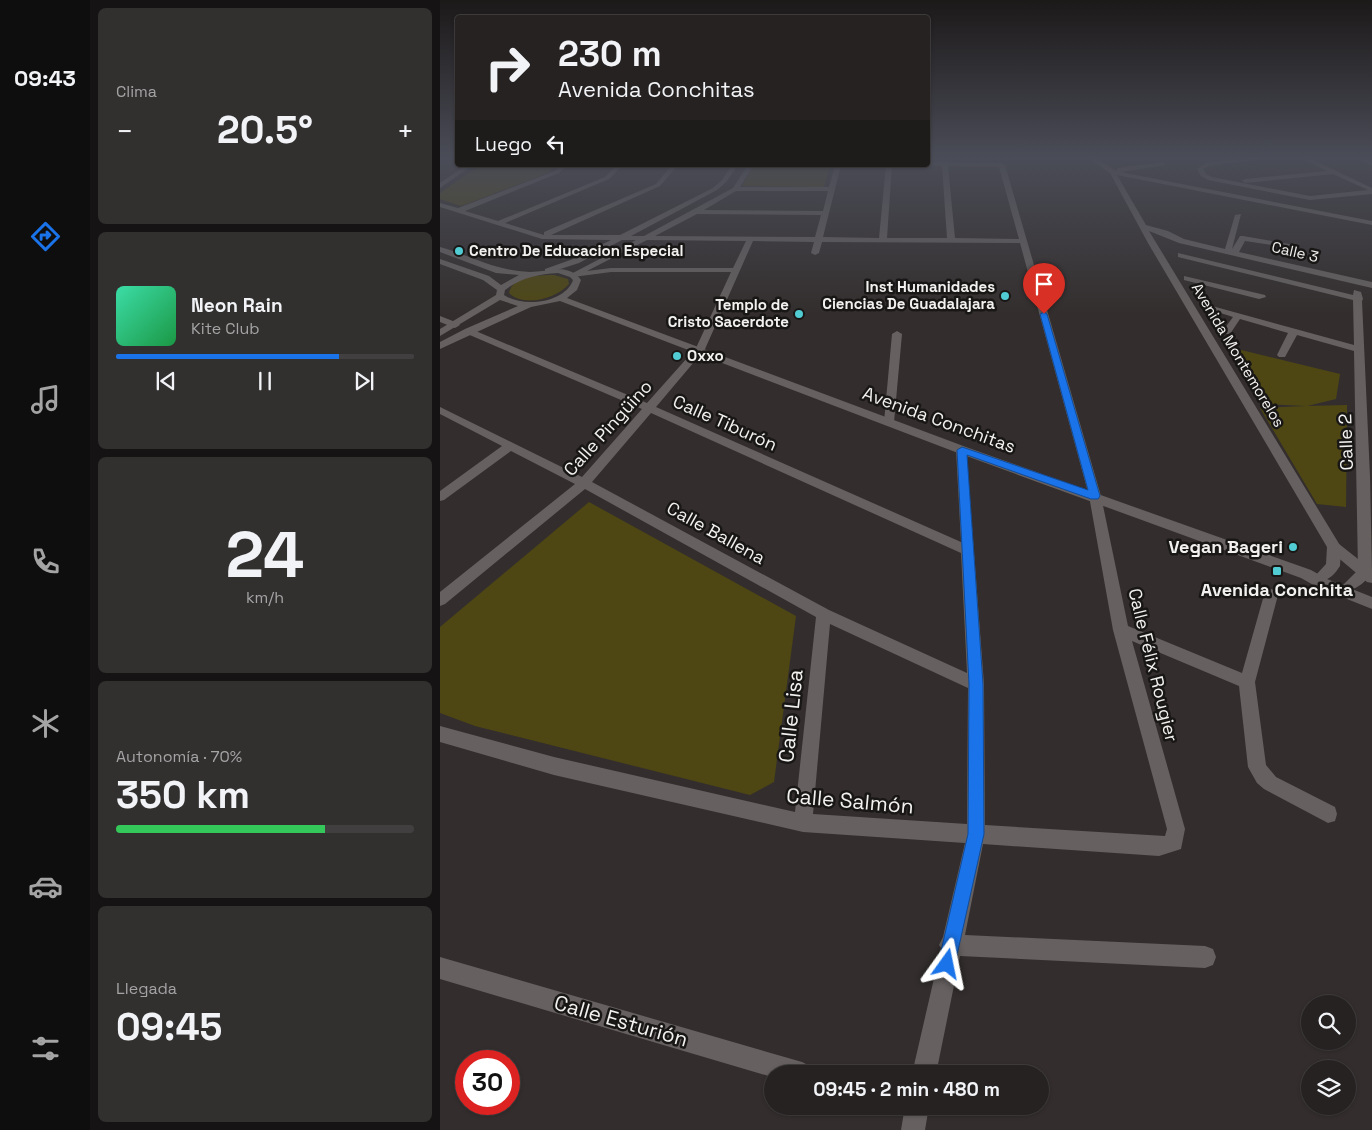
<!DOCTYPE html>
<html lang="es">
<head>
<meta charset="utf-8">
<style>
	:root { --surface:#262222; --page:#322f2f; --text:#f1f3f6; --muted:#a4a4a5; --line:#423f40; --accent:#1a73e8 }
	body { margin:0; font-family:"Space Grotesk",sans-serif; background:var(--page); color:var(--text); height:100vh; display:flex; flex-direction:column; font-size:19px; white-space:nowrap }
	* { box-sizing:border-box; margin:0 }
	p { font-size:16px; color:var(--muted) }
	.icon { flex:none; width:28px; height:28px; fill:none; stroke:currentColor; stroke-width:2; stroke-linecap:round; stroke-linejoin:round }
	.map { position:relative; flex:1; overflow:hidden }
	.panel { display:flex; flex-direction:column; gap:8px; padding:8px; background:#151313; width:350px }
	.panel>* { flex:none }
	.banner { position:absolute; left:15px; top:15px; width:475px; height:152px; border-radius:5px; box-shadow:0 1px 4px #0004,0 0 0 1px var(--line); background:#262222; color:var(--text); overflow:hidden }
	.buttons { position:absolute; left:861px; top:995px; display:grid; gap:10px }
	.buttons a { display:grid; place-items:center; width:55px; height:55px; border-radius:50%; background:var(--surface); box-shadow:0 1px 4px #0004,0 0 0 1px var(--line); font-size:25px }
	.speed { position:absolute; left:15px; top:1050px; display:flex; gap:10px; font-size:25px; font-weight:700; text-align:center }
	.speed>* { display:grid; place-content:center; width:65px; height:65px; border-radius:50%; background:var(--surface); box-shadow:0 1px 4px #0004,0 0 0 1px var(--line); line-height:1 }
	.speed .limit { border:8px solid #d22; background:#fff; color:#111 }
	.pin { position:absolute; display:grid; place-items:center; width:42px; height:42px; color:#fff; margin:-51px -21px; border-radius:50% 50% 50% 0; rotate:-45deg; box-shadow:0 0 5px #0007 }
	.pin .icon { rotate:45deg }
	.me { position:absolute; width:55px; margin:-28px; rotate:12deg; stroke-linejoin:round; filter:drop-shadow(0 0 4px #0008) }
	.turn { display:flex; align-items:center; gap:18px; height:105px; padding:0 20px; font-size:22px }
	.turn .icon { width:65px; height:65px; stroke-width:2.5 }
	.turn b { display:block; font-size:35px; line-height:42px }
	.then { display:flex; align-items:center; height:48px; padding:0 20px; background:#0003; gap:10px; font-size:19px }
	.big { font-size:38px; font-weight:600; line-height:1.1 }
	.panel .tile { flex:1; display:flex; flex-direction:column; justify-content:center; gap:8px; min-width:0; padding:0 18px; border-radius:8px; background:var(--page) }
	.panel .dial { align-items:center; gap:0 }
	.dial b { font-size:65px; line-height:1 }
	.song { display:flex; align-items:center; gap:15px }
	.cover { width:60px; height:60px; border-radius:8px; background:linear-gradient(135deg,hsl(160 70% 55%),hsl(140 70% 35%)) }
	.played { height:5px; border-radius:2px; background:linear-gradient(90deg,var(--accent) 75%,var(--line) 75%) }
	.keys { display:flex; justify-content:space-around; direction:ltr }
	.heat { display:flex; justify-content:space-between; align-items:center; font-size:28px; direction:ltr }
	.charge { height:8px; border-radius:4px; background:linear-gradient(90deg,#34c759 70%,var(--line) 0) }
	.trip { position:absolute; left:324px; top:1065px; width:285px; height:50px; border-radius:25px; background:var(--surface); box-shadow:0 1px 4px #0004,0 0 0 1px var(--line); font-weight:600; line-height:50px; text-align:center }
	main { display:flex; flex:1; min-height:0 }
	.tab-bar { display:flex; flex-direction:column; width:90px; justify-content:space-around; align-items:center; background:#0f0e0e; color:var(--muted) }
	.tab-bar .icon { width:35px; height:35px }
	.tab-bar .active { color:var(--accent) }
	.tab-bar b { font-size:22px; color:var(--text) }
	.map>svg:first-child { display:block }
	.green { fill:#4e4714 }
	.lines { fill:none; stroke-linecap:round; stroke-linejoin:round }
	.minor { fill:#666160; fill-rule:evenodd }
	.tertiary { fill:#666160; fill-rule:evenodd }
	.route { fill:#1a73e8; stroke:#114b97 }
	.poi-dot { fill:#51ccd2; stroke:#191716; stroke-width:2 }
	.labels { text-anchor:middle; stroke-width:5; stroke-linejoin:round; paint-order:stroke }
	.far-poi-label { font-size:15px; font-weight:bold; fill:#f3f1f0; stroke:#191716; text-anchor:start }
	.far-street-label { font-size:15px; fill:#f3f1f0; stroke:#191716 }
	.street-label { font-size:18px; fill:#f3f1f0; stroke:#191716 }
	.poi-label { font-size:18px; font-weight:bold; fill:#f3f1f0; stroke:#191716; text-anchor:end }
	.near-street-label { font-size:21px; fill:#f3f1f0; stroke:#191716 }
</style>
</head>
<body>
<main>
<nav class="tab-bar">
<b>09:43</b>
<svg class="icon active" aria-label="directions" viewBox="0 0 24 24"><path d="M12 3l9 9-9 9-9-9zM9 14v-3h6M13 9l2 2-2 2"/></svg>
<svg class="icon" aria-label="music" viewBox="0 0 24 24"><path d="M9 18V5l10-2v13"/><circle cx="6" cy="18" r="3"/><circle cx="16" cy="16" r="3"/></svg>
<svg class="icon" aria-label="phone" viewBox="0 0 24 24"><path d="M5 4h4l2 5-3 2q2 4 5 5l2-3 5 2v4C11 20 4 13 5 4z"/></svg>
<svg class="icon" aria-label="climate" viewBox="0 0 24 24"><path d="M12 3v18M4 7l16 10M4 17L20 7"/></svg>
<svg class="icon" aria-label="car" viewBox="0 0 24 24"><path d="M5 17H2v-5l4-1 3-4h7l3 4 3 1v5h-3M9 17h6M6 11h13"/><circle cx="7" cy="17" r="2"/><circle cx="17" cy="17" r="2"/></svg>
<svg class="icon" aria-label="filters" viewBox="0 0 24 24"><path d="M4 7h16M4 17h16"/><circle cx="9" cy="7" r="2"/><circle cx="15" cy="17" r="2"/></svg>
</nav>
<section class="panel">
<div class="tile"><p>Clima</p>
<div class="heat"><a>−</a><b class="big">20.5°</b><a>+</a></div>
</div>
<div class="tile">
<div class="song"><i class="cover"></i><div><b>Neon Rain</b><p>Kite Club</p></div></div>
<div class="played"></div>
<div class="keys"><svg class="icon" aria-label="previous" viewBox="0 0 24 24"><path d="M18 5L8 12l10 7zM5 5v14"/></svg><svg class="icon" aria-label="pause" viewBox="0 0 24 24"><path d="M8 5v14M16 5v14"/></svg><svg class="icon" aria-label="next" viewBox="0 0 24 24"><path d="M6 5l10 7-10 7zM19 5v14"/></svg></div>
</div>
<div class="tile dial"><b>24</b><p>km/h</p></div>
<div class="tile"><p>Autonomía · 70%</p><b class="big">350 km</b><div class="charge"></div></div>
<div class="tile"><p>Llegada</p><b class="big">09:45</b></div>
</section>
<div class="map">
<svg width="932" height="1130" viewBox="0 0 932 1130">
	<rect width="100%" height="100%" fill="#332e2d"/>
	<g class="green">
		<polygon points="40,165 117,165 108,173 21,206 0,199 0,193"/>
		<polygon points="314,165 390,166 384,187 302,186"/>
		<path d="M114 275 128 279 129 284C117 298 84 308 69 293 72 276 100 275 114 275Z"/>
		<polygon points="797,349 900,374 896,399 867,406 907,405 906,507 877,504 820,408 866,406 824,404"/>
		<polygon points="149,502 356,616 334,782 310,795 35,726 0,713 0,627"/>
	</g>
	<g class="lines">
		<g class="minor">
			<path d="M647 157H654L676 171 678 168 723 162 725 165 680 172 932 221V225L677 175 706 225 728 231 744 239 785 249 795 215 801 214 792 249 800 236H803L855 245 859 247 858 249 805 241 799 252 932 282V288L739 243 709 231 901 547 900 566C895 574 887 583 877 580L875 576 886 564 887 547 708 243 670 173Z"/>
			<polygon points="817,157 838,157 769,166 763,169 766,174 772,177 870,196 928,190 893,174 805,183 802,181 805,179 887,171 859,157 867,157 932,188 932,194 870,200 768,180 761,176 757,169 767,162"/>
			<polygon points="914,157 922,157 932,162 932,166"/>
			<path d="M488 162 562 163 565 165 661 496 688 626 802 673 824 595 826 591 831 589 836 591 838 595 815 682 826 765 836 777 895 807 897 814 895 821 888 823 824 789 817 783 808 767 799 686 692 641 745 829 741 849 719 856 543 844 525 935 765 946 773 949 776 957 773 965 765 968 520 956 496 1074H472L501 948 499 945 503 937 525 843 363 832 114 775 0 742V726L114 757 355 812 376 617 145 489 5 604 0 606V592L135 484 71 451 4 500 0 501V491L62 446 0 414V407L142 477 202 409 25 333V329H31L207 403 256 348 291 272H171L133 277 129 275 196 240H182L139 263 108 273H105V269L133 259 171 240 102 239 0 207V203L18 208 115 171 121 165H128L119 173 25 211 58 221 165 177 177 165H183L169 179 65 223 104 235V232L216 184 232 165H238L220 186 111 235H180L273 188 282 180 292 165H298L286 182 277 190 191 236H204L293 188 308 165H314L300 187H389L395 165H401L383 237 439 238 446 165H452L447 238H507L502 166 486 165ZM508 166 559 167 579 239 515 238ZM296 191H388L383 211 264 210ZM257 214 381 215 375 237 215 236ZM207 240 306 241 293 268H171L147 271ZM313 241 374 242 371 253 375 255 379 253 382 242 580 243 649 496 673 630 727 829 725 836 545 825 544 684 526 447H518L516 450 521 542 216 407 265 349ZM211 413 521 553 527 673 389 610 152 482ZM390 624 528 688 527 824 373 814Z"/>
			<polygon points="26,165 33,165 0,188 0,183"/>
			<path d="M738 253 913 295 914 290 921 292 923 299 922 301 930 476 932 572C927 581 915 592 905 589L903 585 918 570 914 351 857 335 845 357H839L837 355 848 333 800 319 790 334H784L782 332 793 317 765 308 772 306 914 345 913 300 738 257Z"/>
			<polygon points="744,276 825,295 826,297 819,299 744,280"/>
			<polygon points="0,316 18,323 20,325 15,328 0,322"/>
			<polygon points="457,331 462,334 454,422 449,425 444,422 452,334"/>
			<polygon points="0,957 362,1062 370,1066 374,1074 332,1074 332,1077 0,979"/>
			<polygon points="465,1106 489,1106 485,1130 461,1130"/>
		</g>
		<g class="tertiary">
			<path d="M0 247C32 256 56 271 90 272 108 272 128 262 141 280L137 290 127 298 526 447 871 570 887 579 932 597V609L877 587 861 578 518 453 120 301 91 307 0 349V342L25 329 78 306 60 300 0 336V329L56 295 57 290 43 280 0 264V259L49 276 61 285 79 275 56 273 0 252ZM118 273 130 277 133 280C125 303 83 308 64 295L65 290C81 278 98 274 118 273Z"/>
			<polygon points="894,542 899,544 932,570 932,583 927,582 889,550 887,547 889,544"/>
		</g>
	</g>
	<linearGradient id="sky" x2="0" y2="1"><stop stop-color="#1c1919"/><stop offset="0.5" stop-color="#4a4c57"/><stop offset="1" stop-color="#4a4c57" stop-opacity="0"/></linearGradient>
	<rect width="932" height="315" fill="url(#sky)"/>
	<polygon class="route" points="604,312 607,314 660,496 658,499 651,499 527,455 543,684 544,834 515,964 513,970 507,973 500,970 498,964 528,834 529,684 517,450 522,447 525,448 648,490 600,314"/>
	<g class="poi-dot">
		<circle cx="19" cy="251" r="5"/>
		<circle cx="565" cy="296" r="5"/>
		<circle cx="359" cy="314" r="5"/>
		<circle cx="237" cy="356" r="5"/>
		<circle cx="853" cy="547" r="5"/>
		<rect x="832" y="566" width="10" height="10" rx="2.5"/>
	</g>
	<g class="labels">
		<g class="far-poi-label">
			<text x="29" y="256">Centro De Educacion Especial</text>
			<text x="555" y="292" text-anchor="end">Inst Humanidades<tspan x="555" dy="17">Ciencias De Guadalajara</tspan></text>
			<text x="349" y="310" text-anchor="end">Templo de<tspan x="349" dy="17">Cristo Sacerdote</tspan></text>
			<text x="247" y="361">Oxxo</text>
		</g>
		<g class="far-street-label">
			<text transform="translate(855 252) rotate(13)" y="5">Calle 3</text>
			<text transform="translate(798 355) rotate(59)" y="5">Avenida Montemorelos</text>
		</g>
		<g class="street-label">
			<text transform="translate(499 420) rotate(20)" y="6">Avenida Conchitas</text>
			<text transform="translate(285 423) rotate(24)" y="6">Calle Tiburón</text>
			<text transform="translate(168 428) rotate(-48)" y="6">Calle Pingüino</text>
			<text transform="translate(906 442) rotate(-92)" y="6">Calle 2</text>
			<text transform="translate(276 533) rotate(29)" y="6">Calle Ballena</text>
			<text transform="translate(713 665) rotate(76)" y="6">Calle Félix Rougier</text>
		</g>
		<g class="poi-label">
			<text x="843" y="553">Vegan Bageri</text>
			<text x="837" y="596" text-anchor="middle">Avenida Conchita</text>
		</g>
		<g class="near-street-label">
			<text transform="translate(351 716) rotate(-84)" y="7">Calle Lisa</text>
			<text transform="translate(410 801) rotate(5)" y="7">Calle Salmón</text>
			<text transform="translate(181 1021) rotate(16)" y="7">Calle Esturión</text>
		</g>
	</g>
</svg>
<div class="buttons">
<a><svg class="icon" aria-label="search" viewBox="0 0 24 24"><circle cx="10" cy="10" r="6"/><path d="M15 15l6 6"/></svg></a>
<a><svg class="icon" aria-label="layers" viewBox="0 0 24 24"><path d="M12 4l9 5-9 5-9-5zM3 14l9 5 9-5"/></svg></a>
</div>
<div class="speed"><div class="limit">30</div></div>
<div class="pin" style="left:604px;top:314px;background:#d93025"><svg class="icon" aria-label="arrive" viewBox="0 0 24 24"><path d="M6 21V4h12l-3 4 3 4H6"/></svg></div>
<svg class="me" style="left:507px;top:964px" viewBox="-20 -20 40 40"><path d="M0-17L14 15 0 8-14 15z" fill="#1a73e8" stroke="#fff" stroke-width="4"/></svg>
<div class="trip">09:45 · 2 min · 480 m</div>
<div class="banner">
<div class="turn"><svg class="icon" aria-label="right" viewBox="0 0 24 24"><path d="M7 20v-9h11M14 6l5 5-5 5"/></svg><div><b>230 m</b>Avenida Conchitas</div></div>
<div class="then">Luego<svg class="icon" aria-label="left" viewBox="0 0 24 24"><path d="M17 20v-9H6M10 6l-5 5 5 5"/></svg></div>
</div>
</div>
</main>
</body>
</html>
